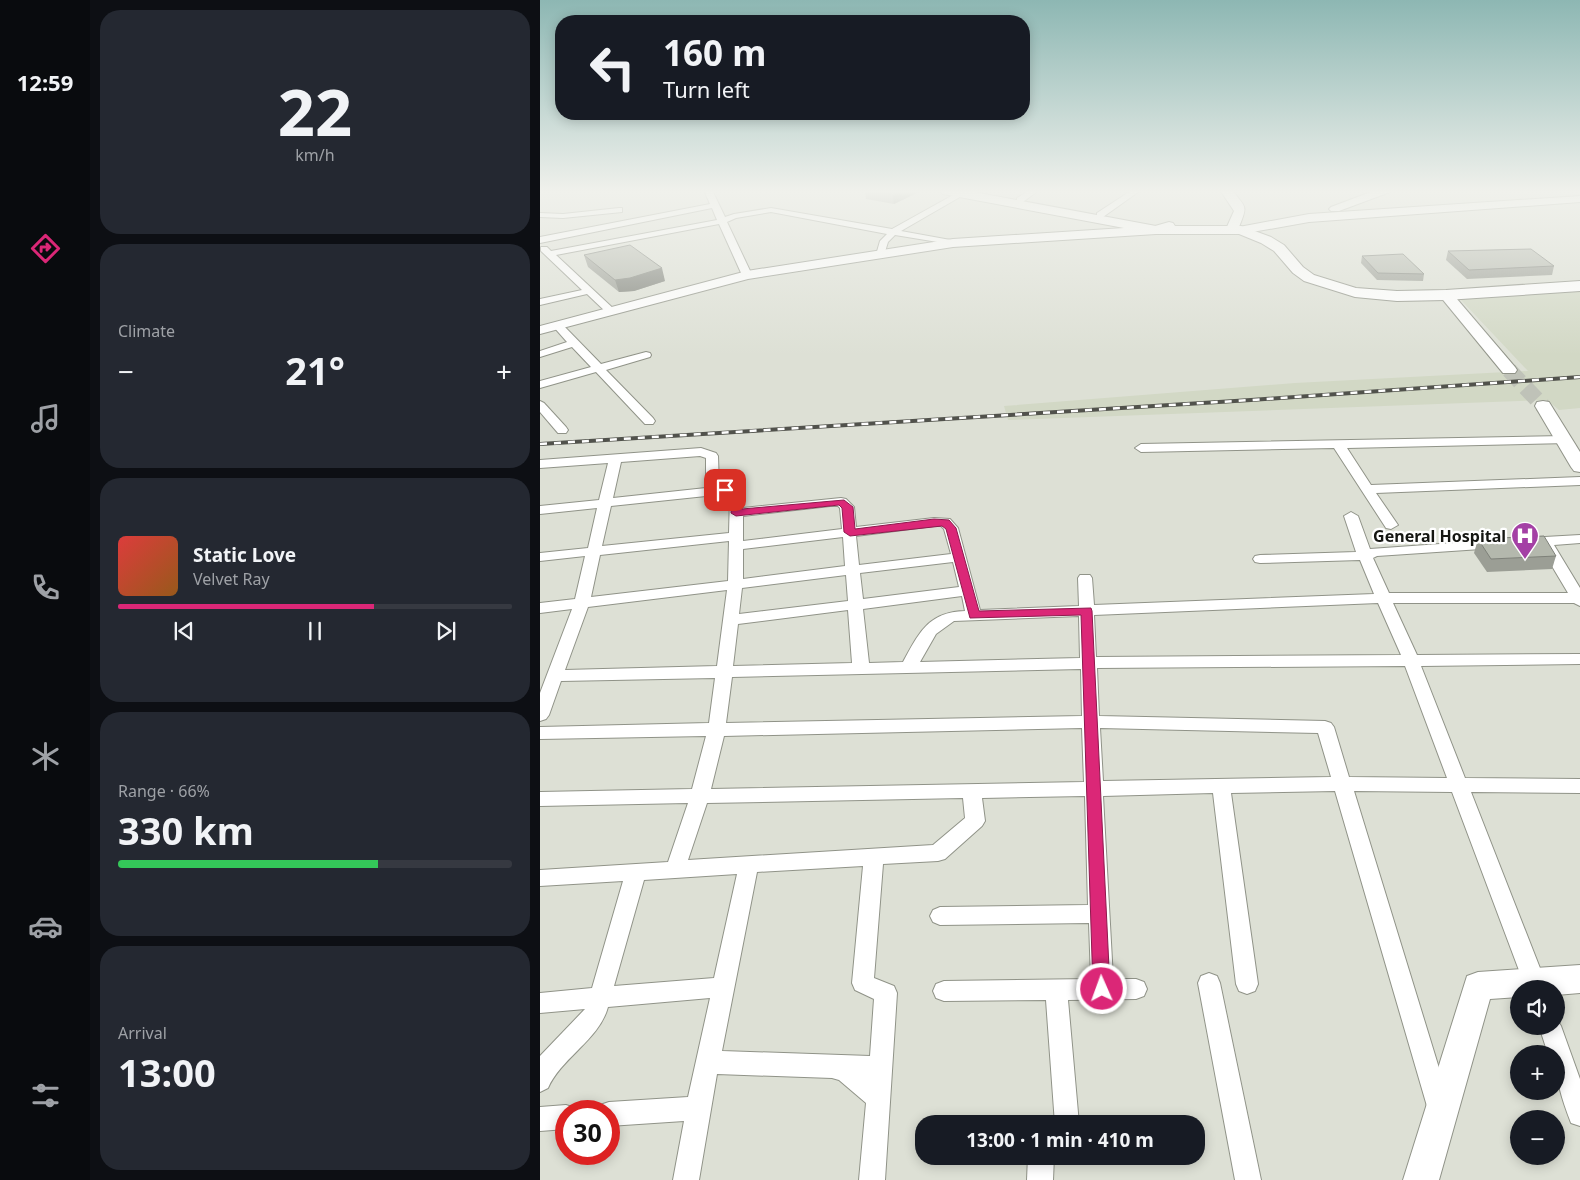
<!DOCTYPE html>
<html lang="en">
<head>
<meta charset="utf-8">
<style>
	:root { --surface:#171b24; --page:#242831; --text:#f1f3f6; --muted:#9ea1a6; --line:#363941; --accent:#db2777 }
	body { margin:0; font-family:"Noto Sans",sans-serif; background:var(--page); color:var(--text); height:100vh; display:flex; flex-direction:column; font-size:19px; white-space:nowrap }
	* { box-sizing:border-box; margin:0 }
	p { font-size:16px; color:var(--muted) }
	.icon { flex:none; width:28px; height:28px; fill:none; stroke:currentColor; stroke-width:2; stroke-linecap:round; stroke-linejoin:round }
	.map { position:relative; flex:1; overflow:hidden }
	.drawer { display:flex; flex-direction:column; gap:10px; padding:10px; background:#0d0f14; width:450px }
	.drawer>* { flex:none }
	.hud { position:absolute; left:15px; top:15px; width:475px; height:105px; border-radius:20px; box-shadow:0 2px 12px #0003; background:#171b24; color:var(--text); overflow:hidden }
	.fabs { position:absolute; left:970px; top:980px; display:grid; gap:10px }
	.fabs a { display:grid; place-items:center; width:55px; height:55px; border-radius:50%; background:var(--surface); box-shadow:0 2px 12px #0003; font-size:25px }
	.speed { position:absolute; left:15px; top:1100px; display:flex; gap:10px; font-size:25px; font-weight:700; text-align:center }
	.speed>* { display:grid; place-content:center; width:65px; height:65px; border-radius:50%; background:var(--surface); box-shadow:0 2px 12px #0003; line-height:1 }
	.speed .limit { border:8px solid #d22; background:#fff; color:#111 }
	.pin { position:absolute; display:grid; place-items:center; width:42px; height:42px; color:#fff; margin:-21px; border-radius:10px; box-shadow:0 2px 8px #0006 }
	.me { position:absolute; width:55px; margin:-28px; rotate:358deg; stroke-linejoin:round; filter:drop-shadow(0 0 4px #0008) }
	.turn { display:flex; align-items:center; gap:18px; height:105px; padding:0 25px; font-size:22px }
	.turn .icon { width:65px; height:65px; stroke-width:2.5 }
	.turn b { display:block; font-size:35px; line-height:42px }
	.big { font-size:38px; font-weight:700; line-height:1.1 }
	.drawer .widget { flex:1; display:flex; flex-direction:column; justify-content:center; gap:8px; min-width:0; padding:0 18px; border-radius:20px; background:var(--page) }
	.drawer .dial { align-items:center; gap:0 }
	.dial b { font-size:65px; line-height:1 }
	.song { display:flex; align-items:center; gap:15px }
	.cover { width:60px; height:60px; border-radius:8px; background:linear-gradient(135deg,hsl(0 70% 55%),hsl(30 70% 35%)) }
	.played { height:5px; border-radius:2px; background:linear-gradient(90deg,var(--accent) 65%,var(--line) 65%) }
	.keys { display:flex; justify-content:space-around; direction:ltr }
	.heat { display:flex; justify-content:space-between; align-items:center; font-size:28px; direction:ltr }
	.charge { height:8px; border-radius:4px; background:linear-gradient(90deg,#34c759 66%,var(--line) 0) }
	.trip { position:absolute; left:375px; top:1115px; width:290px; height:50px; border-radius:20px; background:var(--surface); box-shadow:0 2px 12px #0003; font-weight:700; line-height:50px; text-align:center }
	main { display:flex; flex:1; min-height:0 }
	.tabs { display:flex; flex-direction:column; width:90px; justify-content:space-around; align-items:center; background:#090b0e; color:var(--muted) }
	.tabs .icon { width:35px; height:35px }
	.tabs .selected { color:var(--accent) }
	.tabs b { font-size:22px; color:var(--text) }
	.map>svg:first-child { display:block }
	.built { fill:#d2d8c5 }
	.lines { fill:none; stroke-linecap:round; stroke-linejoin:round }
	.secondary-tunnel { stroke:#bfc2b8; stroke-width:16; stroke-dasharray:16 8; stroke-linecap:butt }
	.street-casing { stroke:#909388; stroke-width:2 }
	.secondary-casing { stroke:#909388; stroke-width:2 }
	.primary-casing { stroke:#909388; stroke-width:2 }
	.street { fill:#fff; fill-rule:evenodd }
	.secondary { fill:#fff; fill-rule:evenodd }
	.primary { fill:#fff; fill-rule:evenodd }
	.rail-casing { stroke:#51524c; stroke-width:4 }
	.rail { stroke:#fff; stroke-width:2.5; stroke-dasharray:7; stroke-linecap:butt }
	.wall { fill:#9b9e95 }
	.shaded-wall { fill:#7e8179 }
	.building { fill:#b4b8ad; stroke:#7e8179 }
	.route { fill:#db2777; stroke:#8e194d }
	.labels { text-anchor:middle; stroke-width:4.5; stroke-linejoin:round; paint-order:stroke }
	.poi-label { font-size:16px; font-weight:bold; fill:#151612; stroke:#fff; text-anchor:end }
</style>
</head>
<body>
<main>
<nav class="tabs">
<b>12:59</b>
<svg class="icon selected" aria-label="directions" viewBox="0 0 24 24"><path d="M12 3l9 9-9 9-9-9zM9 14v-3h6M13 9l2 2-2 2"/></svg>
<svg class="icon" aria-label="music" viewBox="0 0 24 24"><path d="M9 18V5l10-2v13"/><circle cx="6" cy="18" r="3"/><circle cx="16" cy="16" r="3"/></svg>
<svg class="icon" aria-label="phone" viewBox="0 0 24 24"><path d="M5 4h4l2 5-3 2q2 4 5 5l2-3 5 2v4C11 20 4 13 5 4z"/></svg>
<svg class="icon" aria-label="climate" viewBox="0 0 24 24"><path d="M12 3v18M4 7l16 10M4 17L20 7"/></svg>
<svg class="icon" aria-label="car" viewBox="0 0 24 24"><path d="M5 17H2v-5l4-1 3-4h7l3 4 3 1v5h-3M9 17h6M6 11h13"/><circle cx="7" cy="17" r="2"/><circle cx="17" cy="17" r="2"/></svg>
<svg class="icon" aria-label="filters" viewBox="0 0 24 24"><path d="M4 7h16M4 17h16"/><circle cx="9" cy="7" r="2"/><circle cx="15" cy="17" r="2"/></svg>
</nav>
<section class="drawer">
<div class="widget dial"><b>22</b><p>km/h</p></div>
<div class="widget"><p>Climate</p>
<div class="heat"><a>−</a><b class="big">21°</b><a>+</a></div>
</div>
<div class="widget">
<div class="song"><i class="cover"></i><div><b>Static Love</b><p>Velvet Ray</p></div></div>
<div class="played"></div>
<div class="keys"><svg class="icon" aria-label="previous" viewBox="0 0 24 24"><path d="M18 5L8 12l10 7zM5 5v14"/></svg><svg class="icon" aria-label="pause" viewBox="0 0 24 24"><path d="M8 5v14M16 5v14"/></svg><svg class="icon" aria-label="next" viewBox="0 0 24 24"><path d="M6 5l10 7-10 7zM19 5v14"/></svg></div>
</div>
<div class="widget"><p>Range · 66%</p><b class="big">330 km</b><div class="charge"></div></div>
<div class="widget"><p>Arrival</p><b class="big">13:00</b></div>
</section>
<div class="map">
<svg width="1040" height="1180" viewBox="0 0 1040 1180">
	<rect width="100%" height="100%" fill="#dde0d5"/>
	<polygon class="built" points="1040,291 1040,408 1019,410 1007,400 468,420 464,406 755,383 988,371 920,299"/>
	<g class="lines">
		<polyline class="secondary-tunnel" points="969,370 1003,406"/>
		<defs>
			<g id="street">
				<polygon points="164,190 172,190 185,217 194,214 231,208 352,229 422,190 432,190 361,231 416,241 416,245 355,235 348,242 344,255 340,258 336,255 340,241 347,234 231,212 196,218 187,222 212,275 210,277 207,278 202,275 179,224 16,255 76,311 75,313 67,313 47,294 0,305 0,299 42,290 1,251 1,247 7,247 11,251 177,220 172,208 0,243 0,237 170,204"/>
				<polygon points="490,190 499,190 483,202 477,202 477,198"/>
				<polygon points="592,190 601,190 563,217 557,217 557,213"/>
				<polygon points="79,208 82,208 82,212 23,218 0,217 0,213 23,214"/>
				<polygon points="17,322 21,323 61,364 106,352 110,353 111,355 110,357 66,370 113,418 115,421 113,424 105,424 56,372 0,388 0,381 51,367 32,347 0,357 0,351 27,342 12,325"/>
				<polygon points="0,401 4,403 26,427 28,430 26,433 18,433 0,412"/>
				<polygon points="1024,436 1028,437 1030,440 1028,443 807,448 831,485 1040,477 1040,485 836,493 858,525 851,529 846,528 794,448 601,452 595,448 601,444"/>
				<path d="M161 448 176 453 178 456 179 487 198 488 204 495 203 508 301 498 306 499 314 507 316 527 394 518 410 519 418 528 440 610 539 606 538 578 540 575H550L552 578 554 605 834 594 820 560 720 563 715 562 713 559 715 556 720 555 816 552 804 516 811 512 818 516 830 549 956 540 961 541 963 544 961 547 956 548 837 556 833 558 849 593H1028L1000 546 982 545 980 542 982 539 987 538 1040 535V543L1014 545 1040 588V606L1034 603H853L877 655 1040 654V664L881 666 925 778 1040 779V793L931 792 1007 986 1006 989H986L912 792 814 791 910 1104 907 1113 898 1116 889 1113 795 791 691 793 718 984 715 991 707 994 699 991 696 984 673 793 563 796 573 979H596L604 982 607 989 604 996 596 999 528 1000 539 1124H515L506 1000 404 1001 396 998 393 991 396 984 404 981 551 979 549 923 400 925 393 922 390 916 393 910 400 907 548 905 545 796 442 798 445 821 442 826 405 859 398 861 343 864 334 978 354 986 357 993 345 1180H319L326 1103 299 1080 292 1078 177 1074 159 1180H133L144 1121 69 1126V1111H58L60 1105 69 1102 148 1097 170 998 68 1007C59 1040 22 1057 8 1088L0 1092V1056L45 1009 0 1013V993L52 988 83 881 0 886V870L128 862 148 803 0 806V792L152 789 166 736 0 739V727L169 723 175 678 21 681 9 715 6 719 0 721V693L32 609 0 613V603L35 599 45 556 0 561V553L48 548 57 508 0 514V506L59 500 68 463 0 468V460ZM160 456 166 458V488L73 498 81 462ZM185 494 190 496 189 533 62 546 71 506ZM290 506H298L300 508 302 529 203 541V516ZM394 526H401L404 529 411 554 319 565 316 536ZM303 537 305 566 203 579V549ZM189 541 188 581 51 597 60 555ZM413 562 419 587 323 599 320 573ZM306 575 308 601 199 614 202 588ZM187 590 177 666 25 670 48 607ZM422 596 425 611C388 612 379 633 363 662L329 663 323 609ZM838 603 861 655 556 657 554 615ZM308 610 312 663 193 666 198 624ZM539 616 540 658 380 662 396 634 414 621ZM865 666 907 778 809 777 794 727 791 723 785 721 559 716 557 668ZM541 669 542 716 186 723 192 677ZM542 728 544 782 171 789 184 736ZM560 728 778 733 791 777 563 781ZM423 798 425 818 393 845 148 860 167 803ZM323 866 312 983 315 990 334 999 330 1056 182 1051 217 872ZM197 874 174 978 74 986 104 880Z"/>
				<polygon points="669,973 677,976 680,983 721,1180 695,1180 658,983 661,976"/>
				<path d="M1016 1018 1021 1026 1040 1079V1126L1031 1123C1021 1097 1016 1081 1016 1054H1008L999 1026H1016Z"/>
				<polygon points="26,1105 35,1108 36,1111 26,1111 26,1129 0,1131 0,1107"/>
				<polygon points="488,1156 514,1156 513,1180 487,1180"/>
			</g>
			<g id="secondary">
				<path d="M680 190H692C706 208 708 205 699 227L769 214 1040 196V202L769 222 701 234 688 232 686 229 694 211Z"/>
				<polygon points="836,190 852,190 850,192 799,211 791,211 789,209 791,207"/>
				<polygon points="629,222 633,223 635,226 633,229 616,234 413,247 208,279 0,334 0,326 207,271 413,239 615,226"/>
				<polygon points="906,291 911,292 975,367 977,370 975,373 963,373 899,295"/>
				<polygon points="1003,401 1009,402 1040,452 1040,472 1034,471 1031,467 995,406 997,402"/>
				<polygon points="1040,965 1040,993 1016,995 1016,989 979,989 979,997 950,999 899,1180 863,1180 927,976 938,972"/>
			</g>
			<polygon id="primary" points="397,190 423,190 616,226 701,226 731,237 744,245 763,267 774,275 816,288 857,291 906,290 1040,281 1040,291 906,300 857,301 815,297 764,281 753,273 734,251 721,243 699,234 616,234 403,194"/>
		</defs>
		<use href="#street" class="street-casing"/>
		<use href="#secondary" class="secondary-casing"/>
		<use href="#primary" class="primary-casing"/>
		<use href="#street" class="street"/>
		<use href="#secondary" class="secondary"/>
		<use href="#primary" class="primary"/>
		<defs>
			<polyline id="rail" points="0,444 711,400 1040,377"/>
		</defs>
		<use href="#rail" class="rail-casing"/>
		<use href="#rail" class="rail"/>
	</g>
	<g class="wall">
		<polygon points="325,190 383,190 354,204 326,199"/>
		<polygon points="908,251 1014,266 1012,275 927,279 906,260"/>
		<polygon points="44,255 125,281 94,291 79,292 48,267"/>
		<polygon points="822,256 884,274 883,281 837,280 821,263"/>
		<polygon points="938,539 1016,556 1012,569 947,572 934,553"/>
	</g>
	<g class="shaded-wall">
		<polygon points="364,190 383,190 354,204 353,195"/>
		<polygon points="122,268 125,281 94,291 79,292 75,280"/>
	</g>
	<g class="building">
		<polygon points="325,190 364,190 353,195"/>
		<polygon points="90,245 122,268 90,278 75,280 44,255"/>
		<polygon points="991,249 1014,266 929,270 908,251"/>
		<polygon points="863,254 884,274 838,273 822,256"/>
		<polygon points="1004,536 1016,556 951,559 938,539"/>
	</g>
	<linearGradient id="sky" x2="0" y2="1"><stop stop-color="#8db7b3"/><stop offset="0.54" stop-color="#f0f1ec"/><stop offset="1" stop-color="#f0f1ec" stop-opacity="0"/></linearGradient>
	<rect width="1040" height="355" fill="url(#sky)"/>
	<polygon class="route" points="185,487 197,489 202,495 202,509 304,500 313,507 315,529 394,519 409,520 416,528 439,611 551,608 552,611 570,989 568,994 562,997 556,994 553,989 541,615 430,618 406,529 402,526 310,536 304,532 302,508 299,505 196,516 191,513 192,495 180,490"/>
	<defs>
		<symbol id="hospital-pin" viewBox="-11 -11 22 30"><path d="M0 17L-7.5 6A9.5 9.5 0 1 1 7.5 6Z" fill="#a440a5" stroke="#fff"/><path d="M-5-5h3v3.5h4V-5h3V5h-3V1.5h-4V5h-3Z" fill="#fff"/></symbol>
	</defs>
	<g fill-rule="evenodd">
		<use href="#hospital-pin" x="969" y="520" width="32" height="43"/>
	</g>
	<g class="labels">
		<g class="poi-label">
			<text x="966" y="542">General Hospital</text>
		</g>
	</g>
</svg>
<div class="fabs">
<a><svg class="icon" aria-label="sound" viewBox="0 0 24 24"><path d="M4 9h4l5-4v14l-5-4H4zM17 9q2 3 0 6"/></svg></a>
<a>+</a>
<a>−</a>
</div>
<div class="speed"><div class="limit">30</div></div>
<div class="pin" style="left:185px;top:490px;background:#d93025"><svg class="icon" aria-label="arrive" viewBox="0 0 24 24"><path d="M6 21V4h12l-3 4 3 4H6"/></svg></div>
<svg class="me" style="left:562px;top:989px" viewBox="-20 -20 40 40"><circle r="17" fill="#db2777" stroke="#fff" stroke-width="3"/><path d="M0-11L8 9 0 5-8 9z" fill="#fff"/></svg>
<div class="trip">13:00 · 1 min · 410 m</div>
<div class="hud">
<div class="turn"><svg class="icon" aria-label="left" viewBox="0 0 24 24"><path d="M17 20v-9H6M10 6l-5 5 5 5"/></svg><div><b>160 m</b>Turn left</div></div>
</div>
</div>
</main>
</body>
</html>
